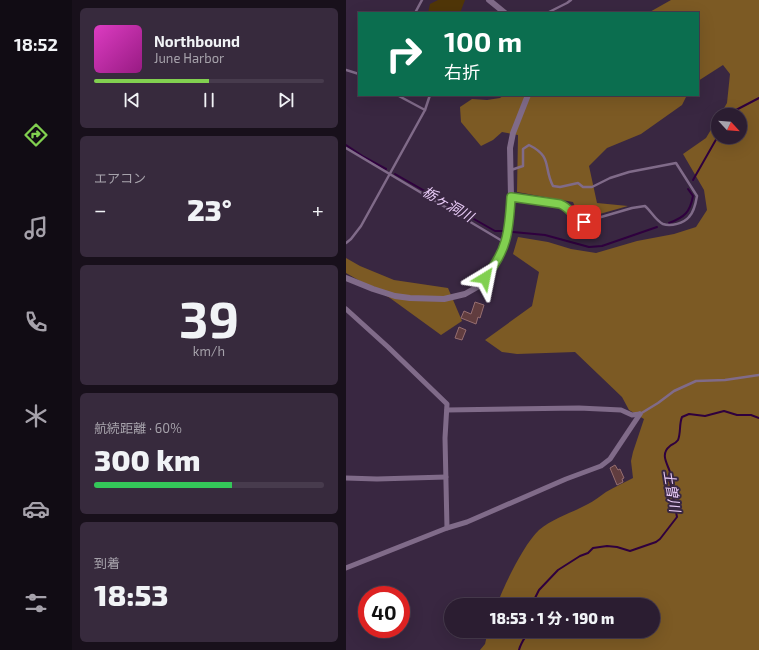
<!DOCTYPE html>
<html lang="ja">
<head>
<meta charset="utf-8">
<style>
	:root { --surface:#2b1d31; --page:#372a3d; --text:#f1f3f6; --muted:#a6a2ab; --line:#473b4d; --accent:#81d050 }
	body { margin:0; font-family:"Exo 2","Noto Sans JP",sans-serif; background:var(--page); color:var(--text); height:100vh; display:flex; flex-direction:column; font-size:15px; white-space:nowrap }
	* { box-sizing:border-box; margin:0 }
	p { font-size:13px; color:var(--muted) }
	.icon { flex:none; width:22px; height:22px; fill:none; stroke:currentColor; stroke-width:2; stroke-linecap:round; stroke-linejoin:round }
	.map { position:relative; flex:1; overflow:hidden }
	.panel { display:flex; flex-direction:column; gap:8px; padding:8px; background:#18101b; width:274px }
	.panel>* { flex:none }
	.banner { position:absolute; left:12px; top:12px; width:341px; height:84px; border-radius:0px; box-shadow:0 4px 16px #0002,0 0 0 1px var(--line); background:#0b6e4f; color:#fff; overflow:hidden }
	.needle { width:26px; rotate:116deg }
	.fabs { position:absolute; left:365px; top:108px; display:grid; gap:8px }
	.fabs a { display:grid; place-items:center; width:36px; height:36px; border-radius:50%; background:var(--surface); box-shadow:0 4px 16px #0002,0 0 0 1px var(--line); font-size:20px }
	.speed { position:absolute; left:12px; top:586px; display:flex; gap:8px; font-size:20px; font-weight:700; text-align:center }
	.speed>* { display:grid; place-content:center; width:52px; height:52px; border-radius:50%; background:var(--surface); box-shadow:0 4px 16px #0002,0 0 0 1px var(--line); line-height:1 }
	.speed .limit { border:6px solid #d22; background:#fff; color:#111 }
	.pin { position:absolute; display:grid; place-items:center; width:34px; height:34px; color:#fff; margin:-17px; border-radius:8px; box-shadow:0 2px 6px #0006 }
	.me { position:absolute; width:44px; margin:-22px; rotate:35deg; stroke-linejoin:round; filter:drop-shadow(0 0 3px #0008) }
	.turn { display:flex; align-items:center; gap:14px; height:84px; padding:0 20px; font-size:18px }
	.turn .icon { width:52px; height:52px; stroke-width:2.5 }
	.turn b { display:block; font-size:28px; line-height:34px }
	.big { font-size:30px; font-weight:800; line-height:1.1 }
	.panel .card { flex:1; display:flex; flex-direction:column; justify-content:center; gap:6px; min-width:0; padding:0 14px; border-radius:6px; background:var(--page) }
	.panel .dial { align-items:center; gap:0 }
	.dial b { font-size:52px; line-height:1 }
	.song { display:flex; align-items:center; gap:12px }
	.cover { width:48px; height:48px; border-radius:6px; background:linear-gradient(135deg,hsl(310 70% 55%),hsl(310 70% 35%)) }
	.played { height:4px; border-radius:2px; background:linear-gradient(90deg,var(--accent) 50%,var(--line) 50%) }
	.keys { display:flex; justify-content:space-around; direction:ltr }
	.heat { display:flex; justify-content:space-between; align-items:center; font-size:22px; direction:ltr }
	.charge { height:6px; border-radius:3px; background:linear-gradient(90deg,#34c759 60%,var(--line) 0) }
	.trip { position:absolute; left:98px; top:598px; width:216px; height:40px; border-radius:20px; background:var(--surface); box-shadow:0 4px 16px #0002,0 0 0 1px var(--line); font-weight:800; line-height:40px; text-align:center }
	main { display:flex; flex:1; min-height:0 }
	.menu { display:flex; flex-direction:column; width:72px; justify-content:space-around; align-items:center; background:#110c14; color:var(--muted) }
	.menu .icon { width:28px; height:28px }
	.menu .on { color:var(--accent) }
	.menu b { font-size:18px; color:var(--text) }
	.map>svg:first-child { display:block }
	.green { fill:#503608 }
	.forest { fill:#7c5a24 }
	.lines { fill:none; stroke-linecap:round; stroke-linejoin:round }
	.stream { stroke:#2f003e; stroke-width:2 }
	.building { fill:#613d3f; stroke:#966e70 }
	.service { stroke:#806b89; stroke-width:2.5 }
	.minor { stroke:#806b89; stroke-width:5 }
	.tertiary { stroke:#806b89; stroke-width:6 }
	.route-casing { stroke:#548734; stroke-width:10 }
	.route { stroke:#81d050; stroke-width:7 }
	.labels { text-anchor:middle; stroke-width:4; stroke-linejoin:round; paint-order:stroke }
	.water-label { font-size:14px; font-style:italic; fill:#eaccf8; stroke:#392741 }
</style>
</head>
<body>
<main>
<nav class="menu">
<b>18:52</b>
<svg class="icon on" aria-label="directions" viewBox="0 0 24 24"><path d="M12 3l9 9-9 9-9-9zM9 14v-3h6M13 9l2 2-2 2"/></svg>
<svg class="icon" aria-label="music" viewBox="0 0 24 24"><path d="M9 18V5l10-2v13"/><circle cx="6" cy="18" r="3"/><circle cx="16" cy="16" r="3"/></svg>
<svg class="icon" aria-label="phone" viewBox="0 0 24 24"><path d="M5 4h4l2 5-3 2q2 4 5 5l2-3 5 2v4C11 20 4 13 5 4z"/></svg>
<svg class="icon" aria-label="climate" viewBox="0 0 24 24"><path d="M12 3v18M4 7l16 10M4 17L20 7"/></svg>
<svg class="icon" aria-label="car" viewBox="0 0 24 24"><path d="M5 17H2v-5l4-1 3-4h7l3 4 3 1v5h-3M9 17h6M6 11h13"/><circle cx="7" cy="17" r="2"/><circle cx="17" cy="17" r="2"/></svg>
<svg class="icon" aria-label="filters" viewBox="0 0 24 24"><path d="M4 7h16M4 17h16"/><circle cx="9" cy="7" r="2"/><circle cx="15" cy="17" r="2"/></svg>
</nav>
<section class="panel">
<div class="card">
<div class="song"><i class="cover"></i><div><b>Northbound</b><p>June Harbor</p></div></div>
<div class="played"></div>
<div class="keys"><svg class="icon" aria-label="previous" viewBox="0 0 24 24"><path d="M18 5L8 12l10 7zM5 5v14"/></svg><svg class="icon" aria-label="pause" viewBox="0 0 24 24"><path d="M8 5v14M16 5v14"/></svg><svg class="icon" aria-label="next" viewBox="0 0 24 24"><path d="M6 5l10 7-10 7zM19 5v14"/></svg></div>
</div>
<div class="card"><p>エアコン</p>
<div class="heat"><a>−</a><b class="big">23°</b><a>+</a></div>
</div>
<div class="card dial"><b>39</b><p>km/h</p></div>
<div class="card"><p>航続距離 · 60%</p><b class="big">300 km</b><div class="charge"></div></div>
<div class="card"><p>到着</p><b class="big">18:53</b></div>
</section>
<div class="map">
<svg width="413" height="650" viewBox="0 0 413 650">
	<rect width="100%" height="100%" fill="#392741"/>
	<polygon class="green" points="92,0 119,0 114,13 82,13 84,4"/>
	<g class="forest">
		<path d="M325 0H413V650H134L139 644 142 631H307V605H151C158 585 178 544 193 530 207 518 226 513 242 504 248 501 254 496 260 492 268 487 278 483 287 478L285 461 287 452 298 419 283 410 276 397 229 352 171 354 156 352 139 340 186 306 193 272 167 254 172 237 202 242 225 249 250 253 291 241 328 234 350 227 361 210 358 190 337 154 360 138 372 118V137H394V115H374L381 103 384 74 377 65 352 81V13H302Z"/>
		<polygon points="158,95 341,95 336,105 295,134 261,148 243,166 251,203 282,206 243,217 233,216 227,202 171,192 172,135 156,132 147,140 135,146 115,122 114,107 126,99 141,100 154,98"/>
		<polygon points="0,258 14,266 48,280 102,288 116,321 95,335 44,298 0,273"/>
	</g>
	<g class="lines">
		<g class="stream">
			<polyline points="385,115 390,110 413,98"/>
			<polyline points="0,145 18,157 40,169"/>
			<polyline points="49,174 149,231 156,231"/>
			<polyline points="347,180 372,136"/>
			<path d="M323 223C339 217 344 212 347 196L342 189"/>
			<polyline points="167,232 199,235 243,247 256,246 311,227"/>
			<path d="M190 605 189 598 193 590 212 570 234 556 242 553 247 548 261 546 271 547 284 551 310 542 314 539 331 517 324 481 322 480 324 472C321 463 314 454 324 446 327 444 330 443 332 440 335 433 333 424 336 417L343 414 359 416 378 411 391 415H405L413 418"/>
			<path d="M173 650C175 642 179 638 183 631"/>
		</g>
	</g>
	<g class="building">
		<polygon points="129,302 138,305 134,318 132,317 130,324 115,318 118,311 125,314"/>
		<polygon points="113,327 120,330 116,340 109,338"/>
		<polygon points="269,465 272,470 274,469 278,478 276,479 277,482 271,485 264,468"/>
	</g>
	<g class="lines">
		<g class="service">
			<polyline points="69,13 76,0"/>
			<polyline points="201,13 221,3 225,0"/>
			<polyline points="0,70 13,74"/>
			<polyline points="51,95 79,110"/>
			<polyline points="0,148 158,242"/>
			<path d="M165 170 177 166V149L183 145C207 157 197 167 207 186L214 187 232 183 237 187H246L264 178 283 172 330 163 351 196C350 202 348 212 343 217 338 223 325 227 317 224 310 221 305 211 299 206L286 208 238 222C227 218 225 208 215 204L165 197"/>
			<polyline points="0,243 5,239 15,226 79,110 84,95"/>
			<polyline points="294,414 312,403 328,391 350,381 379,380 413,375"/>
		</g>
		<g class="minor">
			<polyline points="0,309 42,347 101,404 99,438 101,528"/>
			<polyline points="101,410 233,408 275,410 286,415 294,414"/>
			<polyline points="0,478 31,479 100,477"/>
			<polyline points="0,568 101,528 121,522 220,479 255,466 264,459 294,414"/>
		</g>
		<g class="tertiary">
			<polyline points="143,0 159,13"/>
			<polyline points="0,278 27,289 49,296 64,298 98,299 119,294 133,286 153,256 162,235 165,197 164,148 167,133 182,95"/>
		</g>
	</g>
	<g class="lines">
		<defs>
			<path id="route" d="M139 278C161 250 163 233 165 197L214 204C225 208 227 218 238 222"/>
		</defs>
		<use href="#route" class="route-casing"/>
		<use href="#route" class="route"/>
	</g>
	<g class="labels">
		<g class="water-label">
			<text transform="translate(102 204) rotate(30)" y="5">栃ヶ洞川</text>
			<text transform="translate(326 491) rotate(81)" y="5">土曽川</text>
		</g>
	</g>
</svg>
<div class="fabs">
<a><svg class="needle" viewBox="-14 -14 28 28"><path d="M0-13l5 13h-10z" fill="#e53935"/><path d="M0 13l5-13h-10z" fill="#a6a2ab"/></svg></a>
</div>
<div class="speed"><div class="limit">40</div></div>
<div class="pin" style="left:238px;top:222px;background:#d93025"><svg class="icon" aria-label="arrive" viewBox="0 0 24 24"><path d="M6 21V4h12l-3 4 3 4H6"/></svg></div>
<svg class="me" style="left:139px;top:278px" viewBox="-20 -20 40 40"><path d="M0-17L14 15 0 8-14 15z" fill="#81d050" stroke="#fff" stroke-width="4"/></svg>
<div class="trip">18:53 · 1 分 · 190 m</div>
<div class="banner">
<div class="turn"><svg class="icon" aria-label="right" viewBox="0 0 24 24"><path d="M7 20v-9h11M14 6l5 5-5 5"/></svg><div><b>100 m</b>右折</div></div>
</div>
</div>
</main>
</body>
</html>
